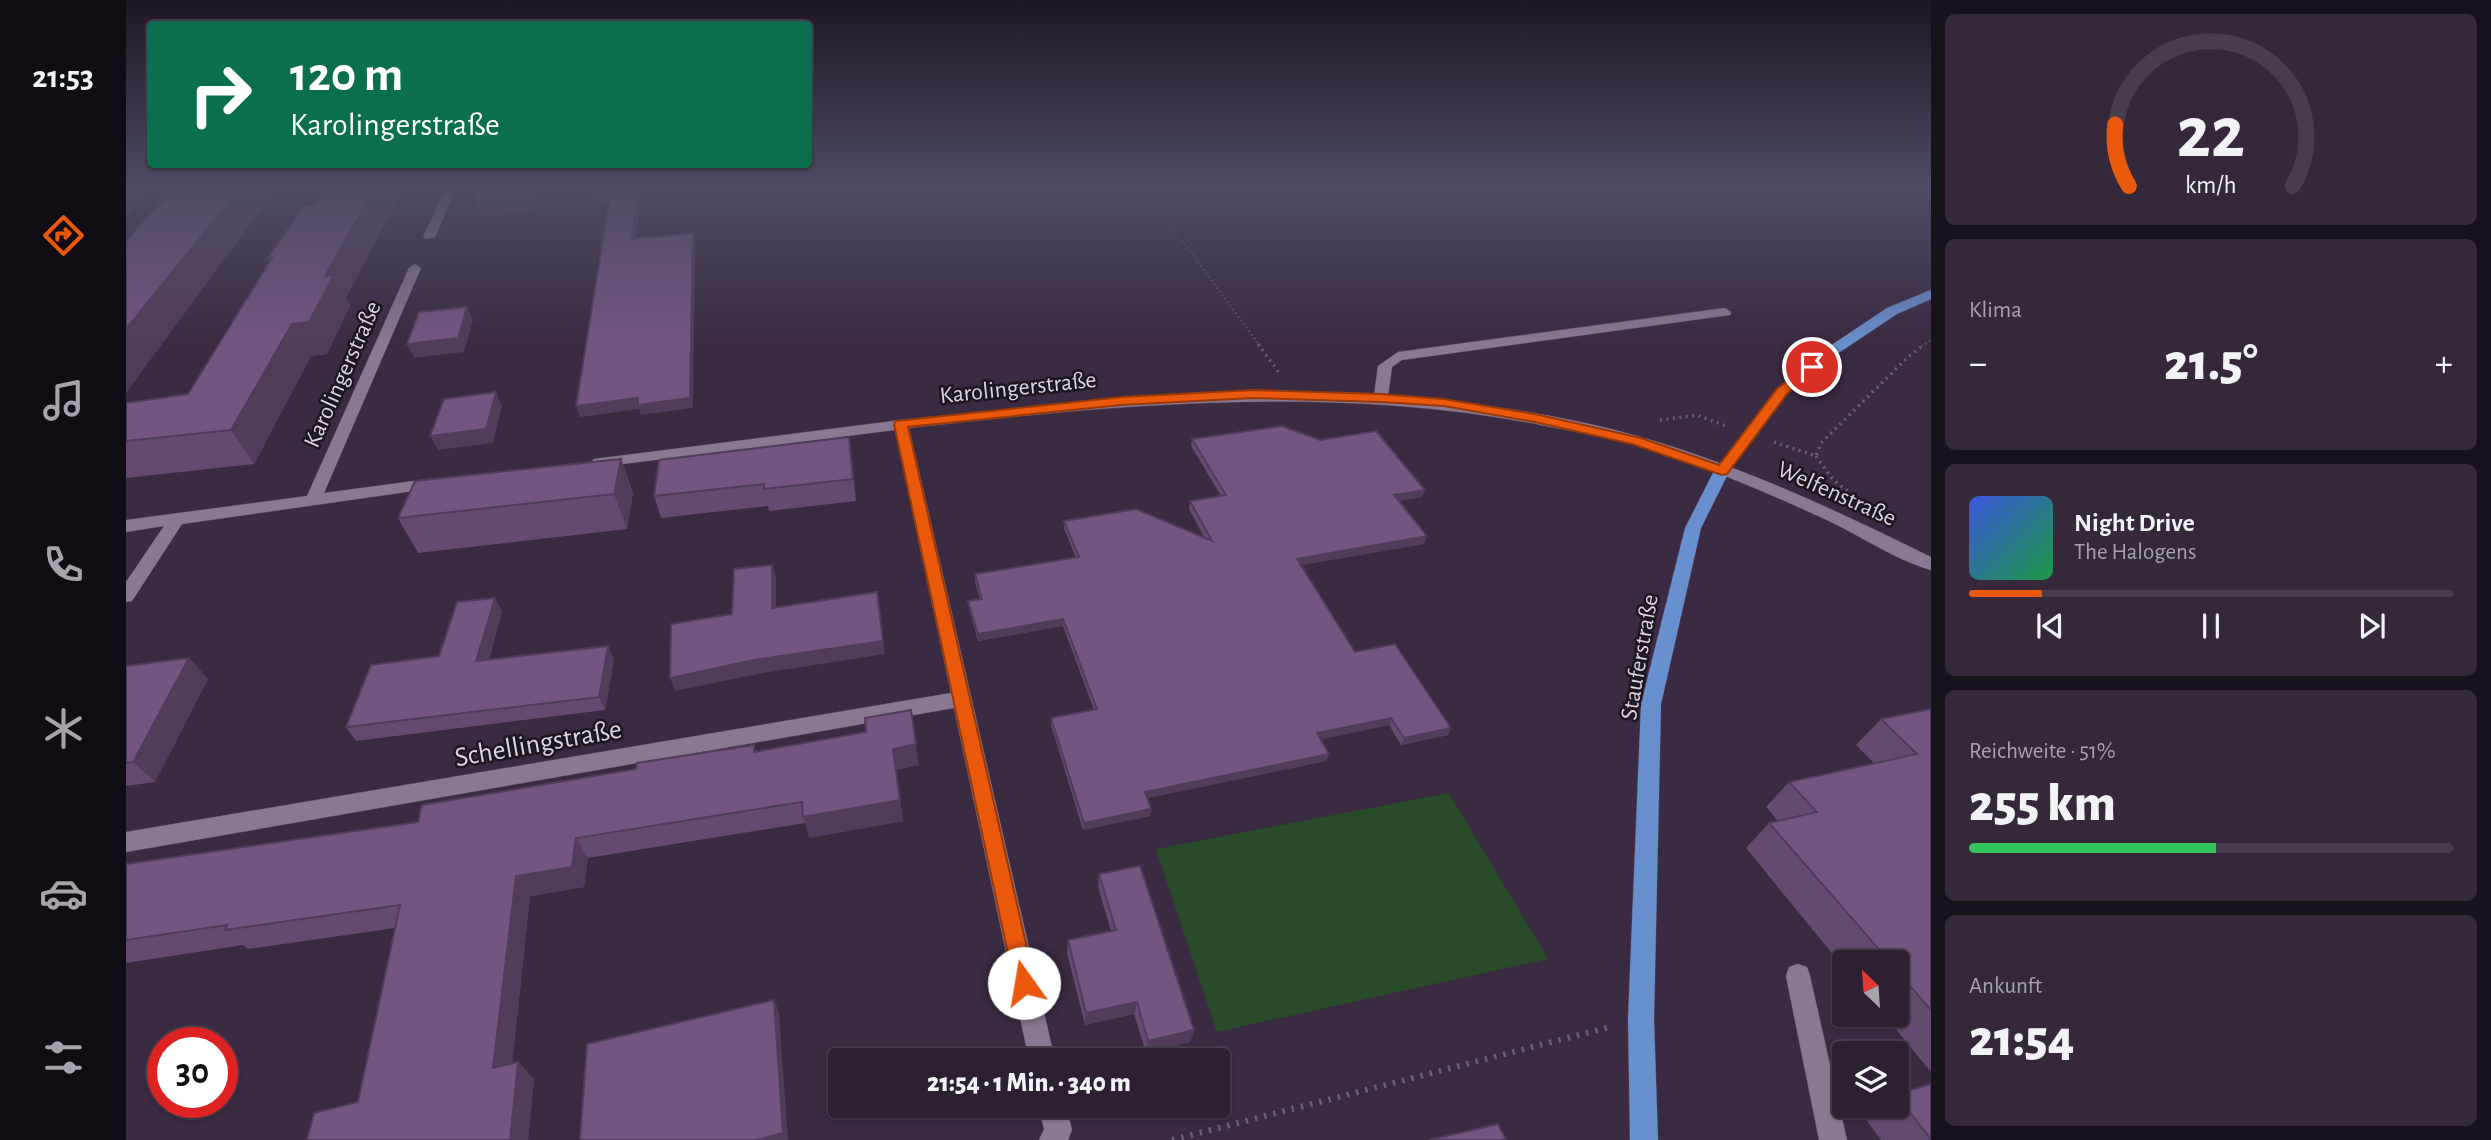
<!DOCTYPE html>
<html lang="de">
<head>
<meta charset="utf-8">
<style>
	:root { --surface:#2c2032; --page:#34283a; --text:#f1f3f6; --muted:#a6a3ac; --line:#483e4d; --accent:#ea580c }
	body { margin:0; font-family:"Alegreya Sans",sans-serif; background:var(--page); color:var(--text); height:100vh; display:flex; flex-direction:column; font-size:26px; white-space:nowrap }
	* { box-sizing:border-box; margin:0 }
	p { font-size:23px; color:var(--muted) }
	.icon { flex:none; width:38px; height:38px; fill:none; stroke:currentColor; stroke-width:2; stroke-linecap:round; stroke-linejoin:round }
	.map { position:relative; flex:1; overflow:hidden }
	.side { display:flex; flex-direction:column; gap:14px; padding:14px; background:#18121c; width:560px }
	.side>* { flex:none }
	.guide { position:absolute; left:21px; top:21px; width:665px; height:147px; border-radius:7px; box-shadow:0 2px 5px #0004,0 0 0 2px var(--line); background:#0b6e4f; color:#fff; overflow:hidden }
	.needle { width:46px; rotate:335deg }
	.fabs { position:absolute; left:1706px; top:950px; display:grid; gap:14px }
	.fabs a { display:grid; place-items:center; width:77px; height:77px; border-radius:7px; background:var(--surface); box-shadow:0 2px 5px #0004,0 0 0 2px var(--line); font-size:35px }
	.speed { position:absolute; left:21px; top:1027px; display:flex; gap:14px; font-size:35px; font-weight:700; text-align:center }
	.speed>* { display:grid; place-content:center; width:91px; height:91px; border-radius:50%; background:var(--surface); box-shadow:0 2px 5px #0004,0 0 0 2px var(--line); line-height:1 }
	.speed .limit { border:10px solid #d22; background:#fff; color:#111 }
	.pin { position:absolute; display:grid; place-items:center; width:60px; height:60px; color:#fff; margin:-30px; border:4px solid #fff; border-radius:50%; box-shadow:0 2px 7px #0007 }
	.me { position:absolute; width:77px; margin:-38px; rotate:347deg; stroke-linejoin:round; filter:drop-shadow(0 0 5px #0008) }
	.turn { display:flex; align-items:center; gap:24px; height:147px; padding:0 28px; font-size:32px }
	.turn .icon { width:91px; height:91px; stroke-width:2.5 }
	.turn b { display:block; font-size:49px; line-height:60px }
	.big { font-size:52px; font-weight:800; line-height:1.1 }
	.side .card { flex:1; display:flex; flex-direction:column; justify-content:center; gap:10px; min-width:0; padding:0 24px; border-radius:10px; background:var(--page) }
	.side .dial { align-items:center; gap:0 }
	.dial svg { height:182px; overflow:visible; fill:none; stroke:var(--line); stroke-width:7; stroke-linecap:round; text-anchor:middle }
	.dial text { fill:var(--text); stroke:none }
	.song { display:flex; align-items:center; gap:21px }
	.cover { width:84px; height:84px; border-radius:10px; background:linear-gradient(135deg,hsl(230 70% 55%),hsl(140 70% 35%)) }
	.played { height:7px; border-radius:4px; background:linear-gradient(90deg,var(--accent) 15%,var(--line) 15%) }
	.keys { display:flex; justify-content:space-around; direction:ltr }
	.heat { display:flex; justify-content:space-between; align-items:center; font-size:38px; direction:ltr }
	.charge { height:10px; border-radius:5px; background:linear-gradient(90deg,#34c759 51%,var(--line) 0) }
	.trip { position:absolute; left:702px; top:1048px; width:402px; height:70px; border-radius:7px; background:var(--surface); box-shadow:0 2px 5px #0004,0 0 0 2px var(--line); font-weight:800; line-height:70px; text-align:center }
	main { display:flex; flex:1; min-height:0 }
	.tabs { display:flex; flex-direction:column; width:126px; justify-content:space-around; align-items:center; background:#120d14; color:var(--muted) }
	.tabs .icon { width:49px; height:49px }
	.tabs .current { color:var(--accent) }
	.tabs b { font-size:32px; color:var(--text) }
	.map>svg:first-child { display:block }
	.green { fill:#284b2a }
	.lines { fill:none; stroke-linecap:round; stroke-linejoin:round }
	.minor-casing { stroke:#56485c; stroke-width:1 }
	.major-casing { stroke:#56485c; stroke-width:1 }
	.path-far2 { stroke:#6b5d72; stroke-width:2.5; stroke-dasharray:1 3.5; stroke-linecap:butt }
	.path-far1 { stroke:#6b5d72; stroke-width:3.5; stroke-dasharray:2 4.5; stroke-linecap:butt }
	.path { stroke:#6b5d72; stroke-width:6; stroke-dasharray:2.5 7; stroke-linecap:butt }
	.minor { fill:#8a7893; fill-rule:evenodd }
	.major { fill:#6890ce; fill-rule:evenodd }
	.wall { fill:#644970 }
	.shaded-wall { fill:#513c5b }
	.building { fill:#745582; stroke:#513c5b; stroke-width:2 }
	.route { fill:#ea580c; stroke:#983908; stroke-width:2 }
	.labels { text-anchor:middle; stroke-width:5; stroke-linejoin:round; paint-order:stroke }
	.street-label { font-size:24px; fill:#ddd3e2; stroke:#1d1621 }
	.near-street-label { font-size:28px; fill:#ddd3e2; stroke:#1d1621 }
</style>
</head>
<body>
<main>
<nav class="tabs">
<b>21:53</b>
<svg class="icon current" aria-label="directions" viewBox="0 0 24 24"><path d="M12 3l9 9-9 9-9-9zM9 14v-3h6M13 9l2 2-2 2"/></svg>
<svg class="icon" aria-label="music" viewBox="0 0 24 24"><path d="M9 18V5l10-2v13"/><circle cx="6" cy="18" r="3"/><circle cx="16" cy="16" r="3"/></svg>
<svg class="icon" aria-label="phone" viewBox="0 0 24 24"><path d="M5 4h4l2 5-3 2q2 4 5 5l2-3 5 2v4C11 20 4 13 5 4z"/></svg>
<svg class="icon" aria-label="climate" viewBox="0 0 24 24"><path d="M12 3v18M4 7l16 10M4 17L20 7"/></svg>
<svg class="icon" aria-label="car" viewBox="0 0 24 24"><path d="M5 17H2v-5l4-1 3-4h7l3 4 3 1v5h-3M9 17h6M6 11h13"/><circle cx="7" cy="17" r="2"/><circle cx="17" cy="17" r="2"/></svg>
<svg class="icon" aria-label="filters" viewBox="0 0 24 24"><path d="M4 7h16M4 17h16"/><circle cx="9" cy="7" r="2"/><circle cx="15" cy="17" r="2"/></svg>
</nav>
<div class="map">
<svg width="1805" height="1140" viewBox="0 0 1805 1140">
	<rect width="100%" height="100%" fill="#3a2a42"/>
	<polygon class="green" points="1323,793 1422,959 1091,1032 1030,849"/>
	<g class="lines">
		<defs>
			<g id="minor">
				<polygon points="321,186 331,186 309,237 299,239 297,237"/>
				<polygon points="289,264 295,268 198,493 310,478 316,479 318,483 316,487 56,524 6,601 0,602 0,582 38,526 0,532 0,520 181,496 283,268"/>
				<path d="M1599 308 1605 312 1604 315 1276 360 1266 367 1262 396C1350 402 1441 415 1525 440 1622 469 1714 512 1805 557V570C1772 561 1736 537 1705 522 1643 493 1579 466 1513 446 1483 437 1451 432 1420 426 1209 384 996 404 783 428L929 1060H903L828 708 0 852V832L825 693 769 430 473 467 465 462 468 459 775 420 954 402 1095 393 1248 395 1252 366 1272 352Z"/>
				<polygon points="1672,964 1681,967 1684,976 1721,1140 1693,1140 1660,976 1663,967"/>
				<polygon points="912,1106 940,1106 946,1130 942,1140 913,1140 918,1129"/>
			</g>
			<polygon id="major" points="1805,290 1805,299 1771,314 1705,358 1661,394 1603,472 1575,528 1535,704 1528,1019 1532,1140 1504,1140 1502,1019 1515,704 1559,528 1588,471 1651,388 1695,352 1761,308"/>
		</defs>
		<use href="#minor" class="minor-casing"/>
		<use href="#major" class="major-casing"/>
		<g class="path-far2">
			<polyline points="1016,186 1134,346"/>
			<polyline points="1796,346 1805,340"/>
		</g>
		<g class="path-far1">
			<polyline points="1132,344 1154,374"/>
			<polyline points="1534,420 1571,415 1600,426"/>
			<polyline points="1648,442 1690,456 1695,443 1783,356 1799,344"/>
			<polyline points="1690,456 1708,481 1726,494"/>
		</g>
		<polyline class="path" points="1046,1140 1484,1027"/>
		<use href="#minor" class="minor"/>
		<use href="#major" class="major"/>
	</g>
	<g class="wall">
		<polygon points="141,259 220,298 224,306 201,354 185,356 128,464 0,478 0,403 62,394 143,262"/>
		<polygon points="1066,439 1296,497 1273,501 1301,536 1298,544 1175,565 1229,652 1325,728 1322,735 1275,745 1263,725 1194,739 1203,754 1200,761 1021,798 1025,809 1024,816 957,830 925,725 925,718 968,710 937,626 852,641 843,608 842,601 854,599 849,582 849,574 950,558 938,528 938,521 1079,539 1063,509 1064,501 1095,496 1065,446"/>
		<polygon points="726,458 730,501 643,511 642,506 535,518 528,496"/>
		<polygon points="495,459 507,493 501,529 292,553 272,518"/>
		<polygon points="376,611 363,660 482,646 488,660 479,710 230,741 220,727 313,656"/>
		<polygon points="63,658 82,679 29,782 0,786 0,666"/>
		<polygon points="1805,709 1805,1072 1758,1015 1771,1015 1771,962 1718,962 1718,968 1620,848 1643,823 1652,821 1640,807 1663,782 1748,763 1730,745 1755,719"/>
		<polygon points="628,745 630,752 793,765 770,770 777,821 683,838 679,823 462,858 458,887 404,896 386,1064 392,1062 408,1079 402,1140 181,1140 232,1102 269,928 122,949 117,945 0,963 0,864 292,822 510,769"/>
		<polygon points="973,874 1068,1030 1064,1042 1020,1053 1008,1014 959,1025 941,953 942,940 985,931 972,887"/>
		<polygon points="1771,1094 1805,1140 1755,1140 1736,1114 1749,1106 1771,1106"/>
	</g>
	<g class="shaded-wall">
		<polygon points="0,186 30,186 0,217"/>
		<polygon points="116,186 155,186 123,226 0,393 0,329"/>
		<polygon points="250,186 279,186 220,298 224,306 201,354 185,356 128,464 105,430 166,324 199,276"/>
		<polygon points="401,186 413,186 405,212 355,217 348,199"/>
		<polygon points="513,186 517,186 509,248 506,239"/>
		<polygon points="484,196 487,205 470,206 467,197"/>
		<polygon points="567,233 569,242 567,408 515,415 513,409 454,417 450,406 512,398"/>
		<polygon points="341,307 347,320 338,352 288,358 281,344"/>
		<polygon points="370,392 376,406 367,443 312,450 304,436"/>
		<polygon points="723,437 726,458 730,501 727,479"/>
		<polygon points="495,459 507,493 501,529 488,494"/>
		<polygon points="1299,490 1296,497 1266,502 1268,495"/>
		<polygon points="1301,536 1298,544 1169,566 1171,559"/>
		<polygon points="646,565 650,578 650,621 646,608"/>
		<polygon points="751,592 759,654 632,674 549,691 544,678"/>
		<polygon points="369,598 376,611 358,675 350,661"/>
		<polygon points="937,619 937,626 852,641 852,634"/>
		<polygon points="482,646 488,660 479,710 473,697"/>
		<polygon points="63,658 82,679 29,782 7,762"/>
		<polygon points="1265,718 1263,725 1189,741 1191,733"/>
		<polygon points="1325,728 1322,735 1275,745 1278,738"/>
		<polygon points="790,744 793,765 770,770 777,821 683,838 677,817 767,749"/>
		<polygon points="1203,754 1200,761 1018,799 1019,792"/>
		<polygon points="1025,809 1024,816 957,830 958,823"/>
		<polygon points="450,838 462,858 458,887 404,896 384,1085 367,1068 390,876"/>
		<polygon points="648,1000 653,1012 662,1140 630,1140"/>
		<polygon points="1011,1002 1008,1014 959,1025 960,1013"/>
		<polygon points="1068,1030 1064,1042 1020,1053 1022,1041"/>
		<polygon points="392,1062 408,1079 402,1140 384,1140"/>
	</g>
	<g class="building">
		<polygon points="50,186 116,186 0,329 0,241"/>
		<polygon points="201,186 250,186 199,276 208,275 183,322 166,324 105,430 0,441 0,403 62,394 146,258 141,259 178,206 189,205"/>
		<polygon points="354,186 401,186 398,195 348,199"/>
		<polygon points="469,186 513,186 506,239 567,233 564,398 512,405 512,398 450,406 484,196 467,197"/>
		<polygon points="341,307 332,338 281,344 293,312"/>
		<polygon points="370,392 360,429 304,436 318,399"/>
		<polygon points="1156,426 1194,440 1250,431 1299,490 1268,495 1301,536 1171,559 1229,652 1269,644 1325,728 1278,738 1265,718 1191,733 1203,754 1019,792 1025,809 958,823 925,718 971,709 937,619 852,634 842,601 856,599 849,574 953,557 938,521 1010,509 1086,541 1064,501 1100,495 1066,439"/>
		<polygon points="723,437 727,479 638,489 638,484 528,496 533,460"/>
		<polygon points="495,459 488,494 272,518 289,481"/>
		<polygon points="646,565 646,608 751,592 757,641 628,660 544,678 545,624 606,614 608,569"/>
		<polygon points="369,598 350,661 482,646 473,697 220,727 245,665 313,656 331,602"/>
		<polygon points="63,658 7,762 0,763 0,666"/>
		<polygon points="1805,709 1805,1010 1771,971 1771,962 1764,962 1643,823 1691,812 1663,782 1791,754 1755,719"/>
		<polygon points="785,710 790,744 767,749 774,800 677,817 676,802 450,838 446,867 390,876 367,1068 392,1062 384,1140 181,1140 188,1113 232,1102 274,905 99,930 101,925 0,940 0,864 292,822 296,805 510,769 511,763 628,745 628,752 740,732 739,718"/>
		<polygon points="1014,866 1068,1030 1022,1041 1011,1002 960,1013 942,940 990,930 973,874"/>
		<polygon points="648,1000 657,1133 630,1140 454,1140 461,1044"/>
		<polygon points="1805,1084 1805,1139 1771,1096 1771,1094"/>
		<polygon points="1372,1124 1380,1140 1303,1140"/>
	</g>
	<linearGradient id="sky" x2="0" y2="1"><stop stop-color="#201724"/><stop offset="0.54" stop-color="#4f4a65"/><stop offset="1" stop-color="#4f4a65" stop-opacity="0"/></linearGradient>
	<rect width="1805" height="345" fill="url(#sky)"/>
	<polygon class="route" points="1681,364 1692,367 1661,394 1601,474 1596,475 1506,444 1409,422 1318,406 1255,402 1127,398 995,405 782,427 909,983 906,991 898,994 890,991 768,424 770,421 995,397 1127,390 1255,394 1318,399 1409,414 1515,438 1593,465 1651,389"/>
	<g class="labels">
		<g class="street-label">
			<text transform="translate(216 374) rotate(-66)" y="8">Karolingerstraße</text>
			<text transform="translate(892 387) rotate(-6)" y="8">Karolingerstraße</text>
			<text transform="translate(1711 493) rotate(24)" y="8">Welfenstraße</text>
			<text transform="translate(1513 657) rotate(-80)" y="8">Stauferstraße</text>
		</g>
		<g class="near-street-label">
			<text transform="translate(412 742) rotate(-10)" y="10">Schellingstraße</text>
		</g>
	</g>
</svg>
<div class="fabs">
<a><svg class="needle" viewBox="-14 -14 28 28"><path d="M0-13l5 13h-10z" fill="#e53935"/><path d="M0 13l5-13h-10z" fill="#a6a3ac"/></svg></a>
<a><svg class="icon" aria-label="layers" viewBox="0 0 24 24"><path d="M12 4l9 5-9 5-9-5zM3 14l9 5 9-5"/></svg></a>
</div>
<div class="speed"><div class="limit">30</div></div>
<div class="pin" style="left:1686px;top:367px;background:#d93025"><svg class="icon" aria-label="arrive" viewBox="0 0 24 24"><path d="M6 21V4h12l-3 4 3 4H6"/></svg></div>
<svg class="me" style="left:898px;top:983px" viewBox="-20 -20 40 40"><circle r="19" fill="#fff"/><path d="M0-13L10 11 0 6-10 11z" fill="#ea580c"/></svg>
<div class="trip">21:54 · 1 Min. · 340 m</div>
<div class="guide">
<div class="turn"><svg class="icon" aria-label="right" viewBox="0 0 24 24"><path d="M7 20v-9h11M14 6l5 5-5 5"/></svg><div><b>120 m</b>Karolingerstraße</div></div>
</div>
</div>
<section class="side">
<div class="card dial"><svg viewBox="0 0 100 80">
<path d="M14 69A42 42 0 1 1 86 69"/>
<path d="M14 69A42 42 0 0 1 8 42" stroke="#ea580c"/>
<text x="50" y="56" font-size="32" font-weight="700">22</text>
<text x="50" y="72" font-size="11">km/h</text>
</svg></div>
<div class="card"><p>Klima</p>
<div class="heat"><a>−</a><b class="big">21.5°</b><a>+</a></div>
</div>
<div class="card">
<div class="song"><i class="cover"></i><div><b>Night Drive</b><p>The Halogens</p></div></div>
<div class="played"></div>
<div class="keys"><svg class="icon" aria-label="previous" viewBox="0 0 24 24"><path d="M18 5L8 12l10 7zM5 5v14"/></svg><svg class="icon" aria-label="pause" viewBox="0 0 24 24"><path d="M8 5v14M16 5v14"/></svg><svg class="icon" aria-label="next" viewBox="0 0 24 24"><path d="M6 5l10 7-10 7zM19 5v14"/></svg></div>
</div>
<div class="card"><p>Reichweite · 51%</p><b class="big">255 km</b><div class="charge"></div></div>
<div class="card"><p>Ankunft</p><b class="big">21:54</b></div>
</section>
</main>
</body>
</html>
